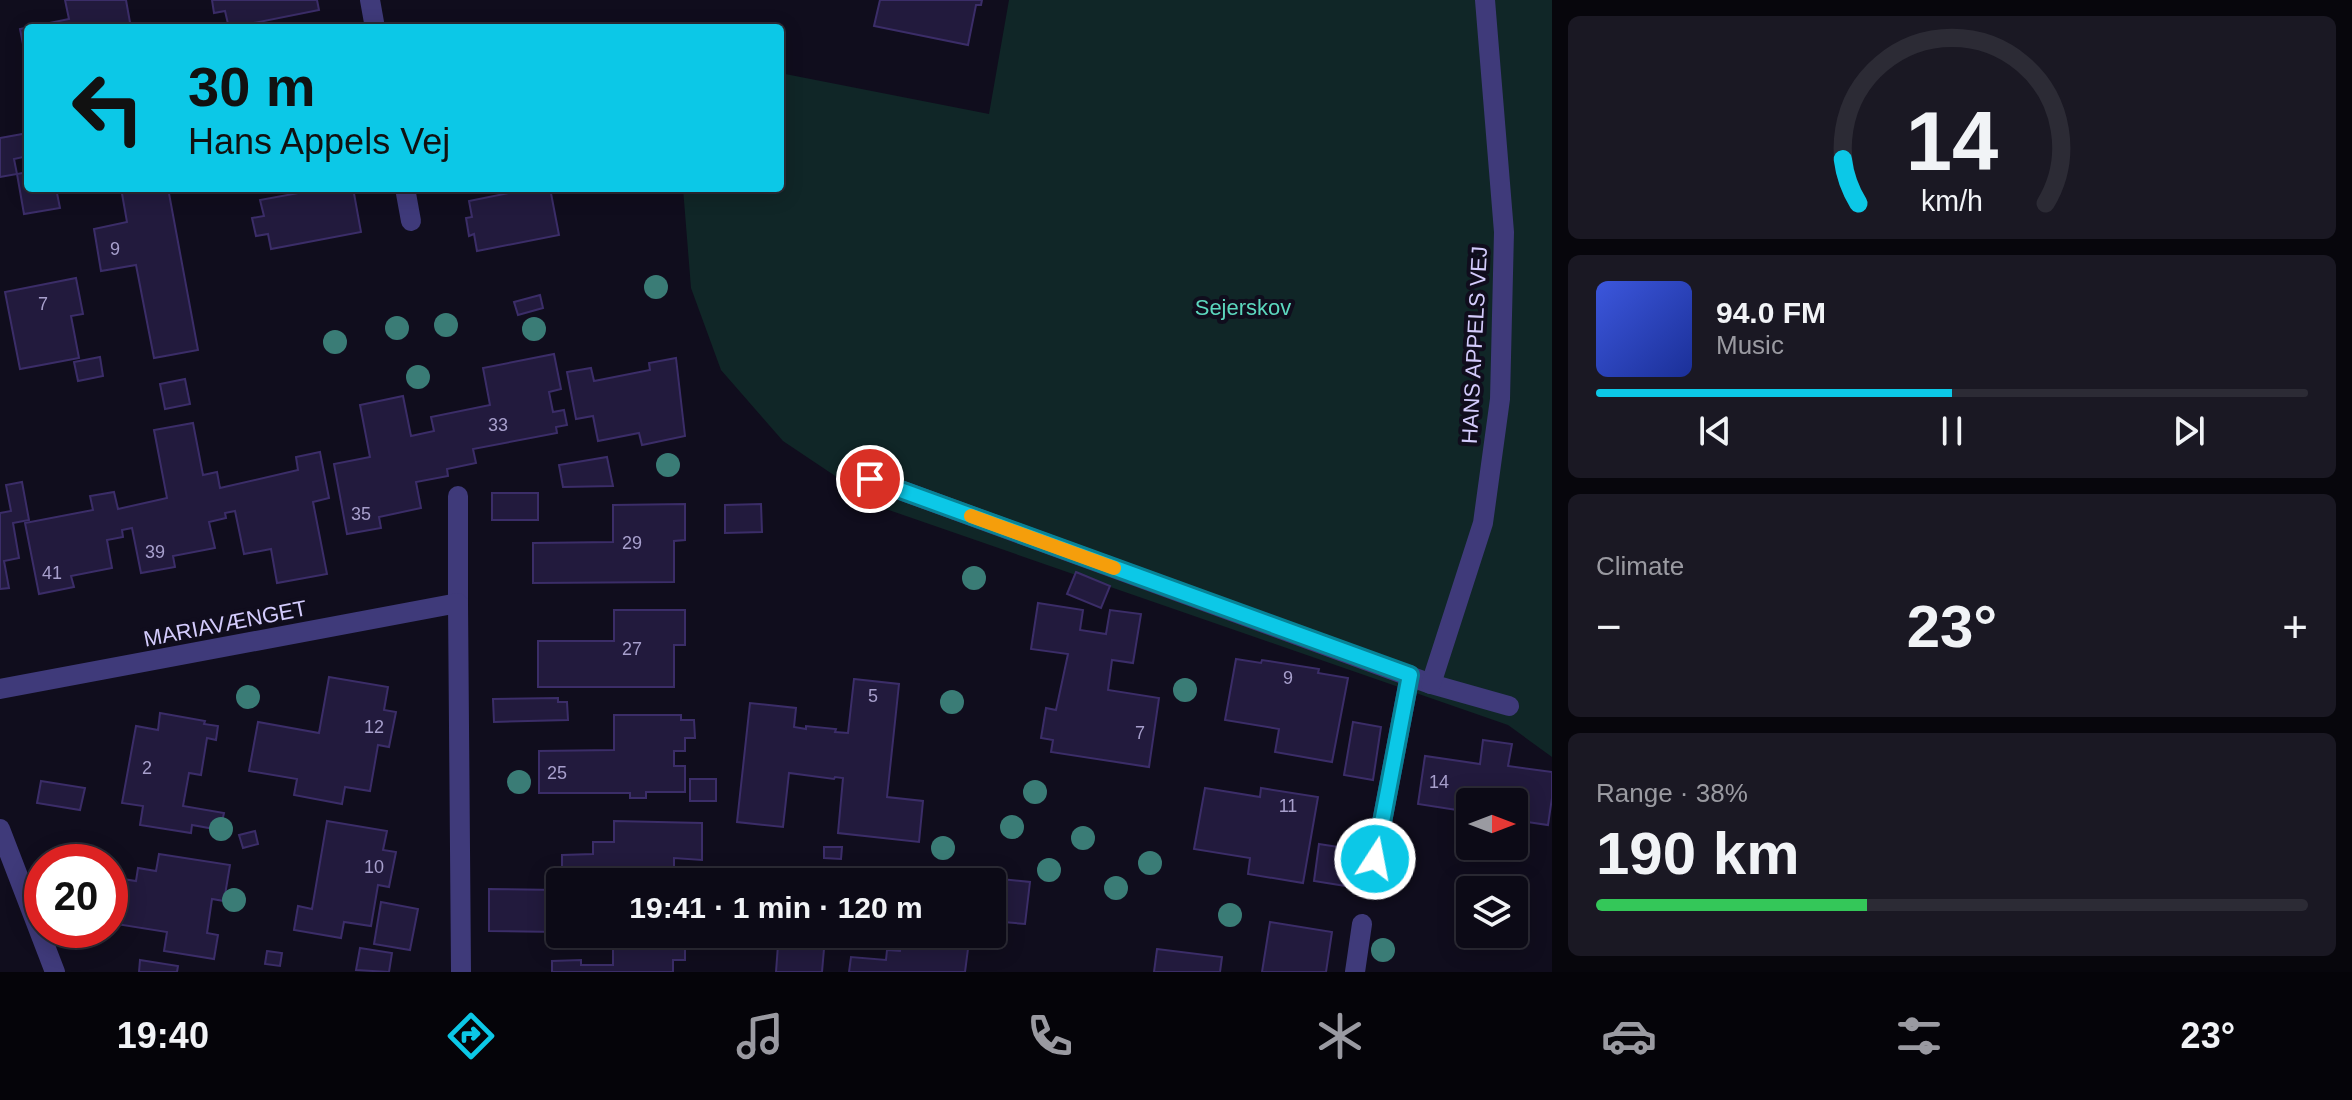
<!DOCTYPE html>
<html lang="en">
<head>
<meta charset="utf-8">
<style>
	:root { --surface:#0c0a16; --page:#1a1823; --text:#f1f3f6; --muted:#9a9aa1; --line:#2c2b35; --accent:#0cc8e7 }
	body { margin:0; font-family:Helvetica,sans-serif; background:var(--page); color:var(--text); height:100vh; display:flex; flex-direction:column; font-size:30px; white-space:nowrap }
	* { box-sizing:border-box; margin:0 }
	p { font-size:26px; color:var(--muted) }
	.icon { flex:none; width:44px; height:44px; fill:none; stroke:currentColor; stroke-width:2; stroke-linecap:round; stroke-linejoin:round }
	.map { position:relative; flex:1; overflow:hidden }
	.panel { display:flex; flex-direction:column; gap:16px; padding:16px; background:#07060c; width:800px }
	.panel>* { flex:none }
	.top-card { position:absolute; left:24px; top:24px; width:760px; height:168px; border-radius:8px; box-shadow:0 4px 20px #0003,0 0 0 2px var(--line); background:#0cc8e7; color:#111; overflow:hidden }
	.needle { width:52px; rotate:90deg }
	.controls { position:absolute; left:1456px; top:788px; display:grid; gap:16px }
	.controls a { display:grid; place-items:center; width:72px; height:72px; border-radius:8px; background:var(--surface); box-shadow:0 4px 20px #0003,0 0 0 2px var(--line); font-size:40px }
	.speed { position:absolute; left:24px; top:844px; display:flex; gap:16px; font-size:40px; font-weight:700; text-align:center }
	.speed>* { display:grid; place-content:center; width:104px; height:104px; border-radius:50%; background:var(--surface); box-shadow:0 4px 20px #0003,0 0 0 2px var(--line); line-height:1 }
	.speed .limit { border:12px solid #d22; background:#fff; color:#111 }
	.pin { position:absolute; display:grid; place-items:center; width:68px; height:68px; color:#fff; margin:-34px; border:4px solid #fff; border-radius:50%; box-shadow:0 2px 8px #0007 }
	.me { position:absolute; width:88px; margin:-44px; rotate:11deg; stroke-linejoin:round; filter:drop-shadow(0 0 6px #0008) }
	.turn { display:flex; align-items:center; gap:28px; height:168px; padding:0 32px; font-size:36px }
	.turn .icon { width:104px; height:104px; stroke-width:2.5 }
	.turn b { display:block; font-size:56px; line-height:68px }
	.big { font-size:60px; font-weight:600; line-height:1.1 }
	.panel .widget { flex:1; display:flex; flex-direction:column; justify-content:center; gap:12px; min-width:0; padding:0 28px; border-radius:12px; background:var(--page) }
	.panel .dial { align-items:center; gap:0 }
	.dial svg { height:208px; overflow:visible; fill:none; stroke:var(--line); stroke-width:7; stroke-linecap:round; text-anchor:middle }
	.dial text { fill:var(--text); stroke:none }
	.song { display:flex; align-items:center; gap:24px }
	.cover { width:96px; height:96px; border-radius:12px; background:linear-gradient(135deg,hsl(230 70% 55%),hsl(230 70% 35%)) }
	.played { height:8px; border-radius:4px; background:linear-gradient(90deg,var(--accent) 50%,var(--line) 50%) }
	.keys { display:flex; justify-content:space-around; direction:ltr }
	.heat { display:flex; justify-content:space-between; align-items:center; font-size:44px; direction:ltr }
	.charge { height:12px; border-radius:6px; background:linear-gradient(90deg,#34c759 38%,var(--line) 0) }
	.trip { position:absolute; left:546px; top:868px; width:460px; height:80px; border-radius:8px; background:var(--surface); box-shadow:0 4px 20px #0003,0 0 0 2px var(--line); font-weight:600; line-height:80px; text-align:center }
	.dock { display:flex; height:128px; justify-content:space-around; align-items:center; background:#050409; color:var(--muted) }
	.dock .icon { width:56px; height:56px }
	.dock .on { color:var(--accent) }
	.dock b { font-size:36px; color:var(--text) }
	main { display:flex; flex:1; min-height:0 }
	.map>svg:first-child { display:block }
	.green { fill:#102627 }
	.building { fill:#221a3d; stroke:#3b2d68; stroke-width:2 }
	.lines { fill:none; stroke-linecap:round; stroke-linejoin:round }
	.service { stroke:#3f3a7a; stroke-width:20 }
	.minor { stroke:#3f3a7a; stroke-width:20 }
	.tree { fill:#3a7c76 }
	.route-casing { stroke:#088296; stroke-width:20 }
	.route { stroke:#0cc8e7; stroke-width:14 }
	.slow { stroke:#f59e0b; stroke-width:14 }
	.labels { text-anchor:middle; stroke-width:8; stroke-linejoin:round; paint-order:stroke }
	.number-label { font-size:18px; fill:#a79fcc }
	.park-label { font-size:22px; fill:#5cd7be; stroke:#100d1d }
	.street-label { font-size:22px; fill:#d3cbfc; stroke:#100d1d }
</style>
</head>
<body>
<main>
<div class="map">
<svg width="1552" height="972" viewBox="0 0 1552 972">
	<rect width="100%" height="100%" fill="#100d1d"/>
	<polygon class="green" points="1009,0 1552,0 1552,757 1508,725 883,508 783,441 721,370 691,288 683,188 780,188 780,73 989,114"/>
	<g class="building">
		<polygon points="65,0 126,0 131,28 28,28 28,69 20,29 69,19"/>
		<polygon points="212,0 317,0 319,10 229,28 225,11 214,13"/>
		<polygon points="880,0 982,0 981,5 976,5 968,45 874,26"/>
		<polygon points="28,133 28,156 14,159 17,174 0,177 0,138"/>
		<polygon points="28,172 28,188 56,188 60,208 24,214 17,174"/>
		<polygon points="121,188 168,188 198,350 154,358 136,265 101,271 94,229 127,222"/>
		<polygon points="303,188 353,188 361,232 271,249 268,234 256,236 252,218 264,216 260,200 304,192"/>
		<polygon points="534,188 550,188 559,235 477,251 474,234 469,236 466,218 472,217 469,201"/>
		<polygon points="76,278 83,314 71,316 79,358 20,369 5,292"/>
		<polygon points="540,295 543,308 518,315 514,302"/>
		<polygon points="554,354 561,389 549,392 553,412 564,410 567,425 556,427 557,433 473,449 476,463 447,469 448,476 416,482 421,508 379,517 381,528 347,534 334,464 370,457 360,405 403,396 411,436 434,431 431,417 490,405 483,368"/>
		<polygon points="100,357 103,376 78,381 74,362"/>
		<polygon points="676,358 685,436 642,445 639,433 598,441 593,416 576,419 567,372 591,368 594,381 650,370 649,363"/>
		<polygon points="185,379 190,404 165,409 160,384"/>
		<polygon points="193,423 203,475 217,472 220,488 298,470 296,457 320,452 329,498 313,502 327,574 277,583 271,549 244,554 235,511 225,513 226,518 209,522 215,548 173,556 175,567 141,573 132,528 122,530 123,537 107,540 112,568 71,576 74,587 39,594 25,523 93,510 90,496 114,492 118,509 167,498 154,430"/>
		<polygon points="607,457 613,486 563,487 559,465"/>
		<polygon points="22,482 29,520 13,523 19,558 4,561 9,588 0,589 0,513 11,511 6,485"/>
		<rect x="492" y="493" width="46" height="27"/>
		<polygon points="685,504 685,540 674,541 674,582 533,583 533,543 613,542 613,505"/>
		<polygon points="761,504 762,532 725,533 725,505"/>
		<polygon points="1076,572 1110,586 1101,608 1067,594"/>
		<polygon points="1038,603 1083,610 1080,630 1106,634 1110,610 1141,614 1133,663 1112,660 1108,690 1159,698 1149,767 1051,752 1053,740 1041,738 1046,708 1056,710 1068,654 1031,649"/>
		<polygon points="614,610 685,610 685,645 674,645 674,687 538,687 538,641 614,641"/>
		<polygon points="1236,659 1261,663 1262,660 1319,669 1318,673 1348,678 1332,762 1275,752 1279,729 1225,720"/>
		<polygon points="329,677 388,687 384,710 396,712 389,747 378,745 370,791 345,787 342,804 294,795 297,779 249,771 258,722 319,733"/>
		<polygon points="854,679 899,684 887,797 923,801 919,842 838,833 843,778 835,777 834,779 789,773 783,827 737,822 750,703 796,708 794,727 806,729 806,726 836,729 835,732 848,733"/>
		<polygon points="558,698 558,702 567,702 568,720 494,722 493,699"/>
		<polygon points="160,713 205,721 204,724 218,726 216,740 207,738 201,775 189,773 183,806 224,813 220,830 192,825 191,833 140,825 143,806 122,803 136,726 158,730"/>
		<polygon points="614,715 681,715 681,720 694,720 695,738 685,738 685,751 674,751 674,766 685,766 685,792 646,792 646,798 630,798 630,793 539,793 539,751 614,750"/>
		<polygon points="1353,722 1381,727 1373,780 1344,775"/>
		<polygon points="1483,740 1512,744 1508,766 1552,772 1552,798 1548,825 1514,820 1514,802 1470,802 1470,812 1418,804 1425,756 1480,764"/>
		<rect x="690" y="779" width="26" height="22"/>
		<polygon points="41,781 85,788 80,810 37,803"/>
		<polygon points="1205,788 1260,797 1261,788 1318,797 1303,883 1248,874 1250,858 1194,849"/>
		<polygon points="327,821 387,831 383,850 396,852 389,887 378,885 371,926 344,922 341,938 294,930 298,906 312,909"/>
		<polygon points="614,821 702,823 702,860 674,858 674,882 562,882 562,855 593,854 593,842 614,842"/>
		<polygon points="255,831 258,844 243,848 239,835"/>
		<polygon points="1319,844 1358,850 1352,887 1314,881"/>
		<polygon points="824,847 842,847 841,859 824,858"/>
		<polygon points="159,854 230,865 224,901 212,899 207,933 218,935 214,959 164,951 167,932 110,923 110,877 136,881 138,868 156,871"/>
		<polygon points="945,876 970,878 969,882 944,882"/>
		<polygon points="991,878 1030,882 1025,924 992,921"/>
		<polygon points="489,889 558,890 557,932 489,931"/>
		<polygon points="381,902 418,909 410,950 374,944"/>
		<polygon points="1270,922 1332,932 1326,972 1262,972"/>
		<polygon points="613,934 685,934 685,960 673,960 673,972 552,972 552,961 581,960 581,965 613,965"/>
		<polygon points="901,942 968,949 965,972 849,972 851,957 886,960 887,950 900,951"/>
		<polygon points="778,945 824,949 822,972 776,972"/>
		<polygon points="360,948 392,953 389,972 356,970"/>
		<polygon points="1157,949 1222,957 1220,972 1154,972"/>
		<polygon points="267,951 282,953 280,966 265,964"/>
		<polygon points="140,960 178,966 177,972 139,972"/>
	</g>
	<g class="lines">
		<g class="service">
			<polyline points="870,479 1431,684 1509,706"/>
			<polyline points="1431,684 1483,523 1500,399 1504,232 1485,0"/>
			<polyline points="1370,885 1410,675"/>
			<polyline points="1355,972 1362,924"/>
		</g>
		<g class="minor">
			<polyline points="370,0 375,28"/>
			<polyline points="405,188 411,221"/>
			<polyline points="458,496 458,603"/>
			<polyline points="0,689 458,603 461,972"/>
			<polyline points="0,829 55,972"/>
		</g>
	</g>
	<g class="tree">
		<circle cx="656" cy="287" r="12"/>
		<circle cx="446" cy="325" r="12"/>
		<circle cx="397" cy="328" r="12"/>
		<circle cx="534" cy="329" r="12"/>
		<circle cx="335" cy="342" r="12"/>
		<circle cx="418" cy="377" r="12"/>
		<circle cx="668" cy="465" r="12"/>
		<circle cx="974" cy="578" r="12"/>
		<circle cx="1185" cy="690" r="12"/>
		<circle cx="248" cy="697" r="12"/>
		<circle cx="952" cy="702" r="12"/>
		<circle cx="519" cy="782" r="12"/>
		<circle cx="1035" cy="792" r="12"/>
		<circle cx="1012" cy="827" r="12"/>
		<circle cx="221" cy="829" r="12"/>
		<circle cx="1083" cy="838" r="12"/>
		<circle cx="943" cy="848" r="12"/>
		<circle cx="1150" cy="863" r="12"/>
		<circle cx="1049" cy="870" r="12"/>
		<circle cx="1116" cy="888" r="12"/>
		<circle cx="234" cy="900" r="12"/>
		<circle cx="1230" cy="915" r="12"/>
		<circle cx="1383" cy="950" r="12"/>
	</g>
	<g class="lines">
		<defs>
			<polyline id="route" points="870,479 1410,675 1375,859"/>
		</defs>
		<use href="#route" class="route-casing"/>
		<use href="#route" class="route"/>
		<polyline class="slow" points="971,516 1114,568"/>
	</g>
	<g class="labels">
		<g class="number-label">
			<text x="115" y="255">9</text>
			<text x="43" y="310">7</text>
			<text x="498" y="431">33</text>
			<text x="361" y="520">35</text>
			<text x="632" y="549">29</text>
			<text x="155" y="558">39</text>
			<text x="52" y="579">41</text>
			<text x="632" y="655">27</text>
			<text x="1288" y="684">9</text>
			<text x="873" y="702">5</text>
			<text x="374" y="733">12</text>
			<text x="1140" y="739">7</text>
			<text x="147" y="774">2</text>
			<text x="557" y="779">25</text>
			<text x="1439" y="788">14</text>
			<text x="1288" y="812">11</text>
			<text x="374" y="873">10</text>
		</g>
		<g class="park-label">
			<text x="1243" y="315">Sejerskov</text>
		</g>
		<g class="street-label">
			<text transform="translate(1474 345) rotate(-87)" y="8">HANS APPELS VEJ</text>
			<text transform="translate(225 623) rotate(-11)" y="8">MARIAVÆNGET</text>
		</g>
	</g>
</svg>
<div class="controls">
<a><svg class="needle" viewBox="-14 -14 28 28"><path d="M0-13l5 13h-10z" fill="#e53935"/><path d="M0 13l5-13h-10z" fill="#9a9aa1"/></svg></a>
<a><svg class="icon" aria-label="layers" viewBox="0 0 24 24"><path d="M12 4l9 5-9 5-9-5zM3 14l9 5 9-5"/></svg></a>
</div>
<div class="speed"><div class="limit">20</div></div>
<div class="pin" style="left:870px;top:479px;background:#d93025"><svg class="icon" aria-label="arrive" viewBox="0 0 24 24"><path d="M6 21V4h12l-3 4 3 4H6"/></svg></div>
<svg class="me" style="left:1375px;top:859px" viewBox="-20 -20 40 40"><circle r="17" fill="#0cc8e7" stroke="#fff" stroke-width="3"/><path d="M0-11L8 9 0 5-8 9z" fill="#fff"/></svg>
<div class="trip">19:41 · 1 min · 120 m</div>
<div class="top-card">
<div class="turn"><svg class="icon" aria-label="left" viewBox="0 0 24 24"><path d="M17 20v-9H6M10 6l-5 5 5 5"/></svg><div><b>30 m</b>Hans Appels Vej</div></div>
</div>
</div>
<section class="panel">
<div class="widget dial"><svg viewBox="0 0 100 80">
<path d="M14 69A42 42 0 1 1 86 69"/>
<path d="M14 69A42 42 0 0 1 8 52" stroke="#0cc8e7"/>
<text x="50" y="56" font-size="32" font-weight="700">14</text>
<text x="50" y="72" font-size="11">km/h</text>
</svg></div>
<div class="widget">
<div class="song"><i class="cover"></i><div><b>94.0 FM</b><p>Music</p></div></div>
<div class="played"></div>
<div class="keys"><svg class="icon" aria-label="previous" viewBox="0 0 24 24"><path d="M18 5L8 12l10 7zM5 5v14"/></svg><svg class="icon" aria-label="pause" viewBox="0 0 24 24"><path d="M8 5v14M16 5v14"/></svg><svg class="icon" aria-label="next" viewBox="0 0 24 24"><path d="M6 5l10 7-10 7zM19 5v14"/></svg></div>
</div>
<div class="widget"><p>Climate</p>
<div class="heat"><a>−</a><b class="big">23°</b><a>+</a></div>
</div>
<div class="widget"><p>Range · 38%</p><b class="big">190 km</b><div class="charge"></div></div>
</section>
</main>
<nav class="dock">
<b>19:40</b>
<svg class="icon on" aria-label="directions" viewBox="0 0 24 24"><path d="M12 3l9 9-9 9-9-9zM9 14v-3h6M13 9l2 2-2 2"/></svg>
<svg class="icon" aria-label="music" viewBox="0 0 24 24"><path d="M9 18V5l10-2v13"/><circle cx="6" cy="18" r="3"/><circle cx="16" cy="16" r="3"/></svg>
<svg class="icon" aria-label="phone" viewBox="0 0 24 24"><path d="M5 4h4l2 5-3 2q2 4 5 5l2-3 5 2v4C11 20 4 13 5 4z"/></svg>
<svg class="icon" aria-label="climate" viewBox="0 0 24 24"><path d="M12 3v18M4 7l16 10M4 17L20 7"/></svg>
<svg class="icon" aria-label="car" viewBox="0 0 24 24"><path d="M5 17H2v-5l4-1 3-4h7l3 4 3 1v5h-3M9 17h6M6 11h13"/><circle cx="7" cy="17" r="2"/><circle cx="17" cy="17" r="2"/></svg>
<svg class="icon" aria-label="filters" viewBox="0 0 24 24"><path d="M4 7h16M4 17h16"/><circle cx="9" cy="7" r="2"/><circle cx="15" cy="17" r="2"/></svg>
<b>23°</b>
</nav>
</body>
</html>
